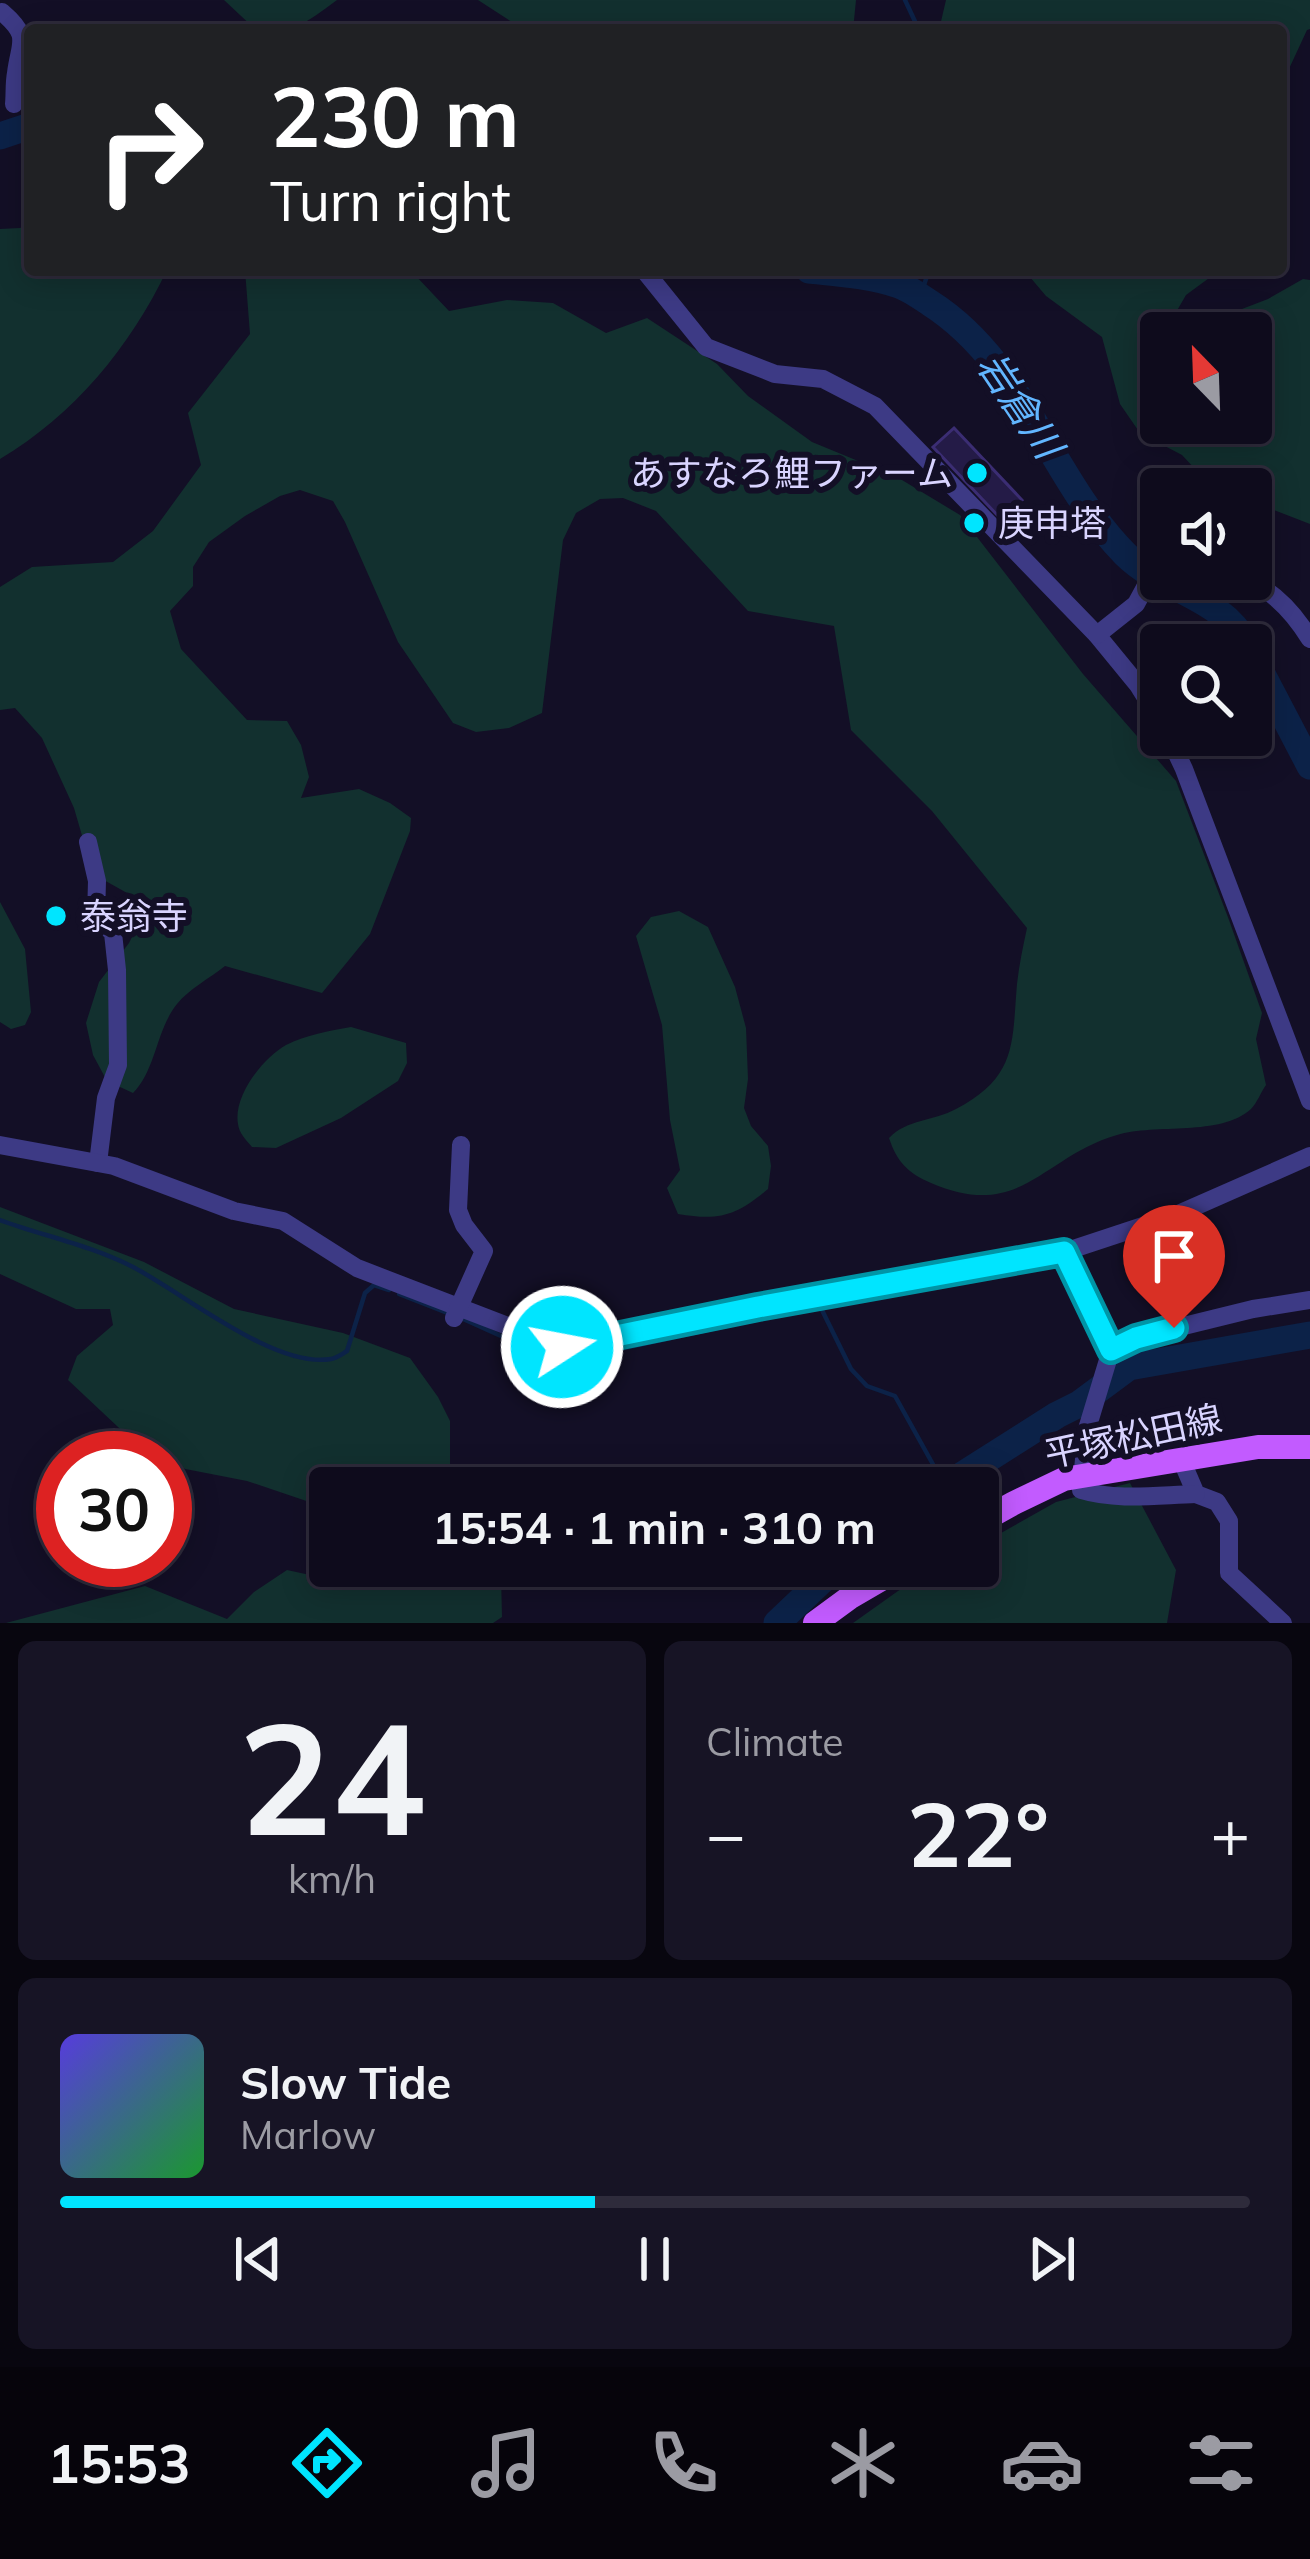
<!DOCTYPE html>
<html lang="en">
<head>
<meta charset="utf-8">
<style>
	:root { --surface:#0e0b1c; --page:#171425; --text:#f1f3f6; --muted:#9b9ba3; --line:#2e2b3b; --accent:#00e5ff }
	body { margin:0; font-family:Mulish,"Noto Sans JP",sans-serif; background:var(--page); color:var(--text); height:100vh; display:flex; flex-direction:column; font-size:45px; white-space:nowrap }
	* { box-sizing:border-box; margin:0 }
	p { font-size:39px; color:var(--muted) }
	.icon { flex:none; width:66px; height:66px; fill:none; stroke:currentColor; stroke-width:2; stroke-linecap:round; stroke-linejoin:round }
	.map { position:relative; height:1623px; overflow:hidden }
	.drawer { display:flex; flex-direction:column; gap:18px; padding:18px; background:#08060f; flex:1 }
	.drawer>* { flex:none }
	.banner { position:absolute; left:24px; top:24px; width:1263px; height:252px; border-radius:12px; box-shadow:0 6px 30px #0003,0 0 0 3px var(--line); background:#202124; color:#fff; overflow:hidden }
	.needle { width:78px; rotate:337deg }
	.tools { position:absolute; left:1140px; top:312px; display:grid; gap:24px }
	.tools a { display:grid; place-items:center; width:132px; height:132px; border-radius:12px; background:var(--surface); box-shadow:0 6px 30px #0003,0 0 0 3px var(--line); font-size:60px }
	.speed { position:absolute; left:36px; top:1431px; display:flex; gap:24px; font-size:60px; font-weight:700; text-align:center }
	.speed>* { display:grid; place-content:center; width:156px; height:156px; border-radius:50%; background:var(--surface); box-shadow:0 6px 30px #0003,0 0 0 3px var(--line); line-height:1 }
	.speed .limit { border:18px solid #d22; background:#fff; color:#111 }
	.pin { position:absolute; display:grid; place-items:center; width:102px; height:102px; color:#fff; margin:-123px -51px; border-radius:50% 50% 50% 0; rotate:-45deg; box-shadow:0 0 12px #0007 }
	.pin .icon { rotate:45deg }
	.me { position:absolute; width:132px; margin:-66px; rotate:79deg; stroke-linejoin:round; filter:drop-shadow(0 0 9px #0008) }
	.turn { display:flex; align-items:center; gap:42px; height:252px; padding:0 48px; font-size:54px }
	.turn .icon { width:156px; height:156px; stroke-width:2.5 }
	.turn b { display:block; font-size:84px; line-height:102px }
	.big { font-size:90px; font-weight:700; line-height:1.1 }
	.drawer .tile { flex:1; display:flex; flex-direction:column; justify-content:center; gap:18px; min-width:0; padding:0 42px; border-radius:18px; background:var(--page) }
	.drawer .dial { align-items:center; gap:0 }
	.dial b { font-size:156px; line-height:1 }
	.song { display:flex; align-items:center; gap:36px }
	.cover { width:144px; height:144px; border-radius:18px; background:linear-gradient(135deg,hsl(250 70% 55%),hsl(130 70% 35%)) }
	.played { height:12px; border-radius:6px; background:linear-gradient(90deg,var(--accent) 45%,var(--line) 45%) }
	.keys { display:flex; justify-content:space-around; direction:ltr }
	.heat { display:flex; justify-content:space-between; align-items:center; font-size:66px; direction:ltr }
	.drawer .tiles { flex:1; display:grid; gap:18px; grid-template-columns:1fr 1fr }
	.tile:last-child { grid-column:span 2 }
	.trip { position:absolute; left:309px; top:1467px; width:690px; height:120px; border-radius:12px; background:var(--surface); box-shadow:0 6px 30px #0003,0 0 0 3px var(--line); font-weight:700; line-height:120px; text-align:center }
	.dock { display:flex; height:192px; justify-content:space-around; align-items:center; background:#06040b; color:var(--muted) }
	.dock .icon { width:84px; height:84px }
	.dock .current { color:var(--accent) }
	.dock b { font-size:54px; color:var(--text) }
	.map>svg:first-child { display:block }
	.green { fill:#12302f; fill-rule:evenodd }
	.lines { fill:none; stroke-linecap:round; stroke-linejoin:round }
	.stream { stroke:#0c2248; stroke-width:4.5 }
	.river { stroke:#0c2248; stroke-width:27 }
	.building { fill:#241b47; stroke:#3b2d73; stroke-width:3 }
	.minor { stroke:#3d3a85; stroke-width:18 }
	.major { stroke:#c25bff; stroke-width:24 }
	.route-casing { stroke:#0095a6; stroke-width:30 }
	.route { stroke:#00e5ff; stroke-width:21 }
	.poi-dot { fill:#00e5ff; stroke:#130f26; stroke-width:4.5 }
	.labels { text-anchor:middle; stroke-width:12; stroke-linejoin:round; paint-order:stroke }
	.poi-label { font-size:36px; fill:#d9d4ff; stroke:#130f26; text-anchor:start }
	.street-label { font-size:36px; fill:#d9d4ff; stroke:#130f26 }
	.water-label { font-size:39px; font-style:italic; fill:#62b6ff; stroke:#130f26 }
</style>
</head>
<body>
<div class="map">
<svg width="1310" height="1623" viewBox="0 0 1310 1623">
	<rect width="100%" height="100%" fill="#130f26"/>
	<g class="green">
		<path d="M224 0H337C303 25 299 30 256 30Z"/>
		<polygon points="478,0 856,0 853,30 524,30"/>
		<polygon points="946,0 1310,0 1310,29 1307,30 1281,86 1281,30 939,30"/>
		<path d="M30 224V270H167C130 347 74 415 0 459V229L20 228Z"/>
		<path d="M245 270H413L415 275 449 311 507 300 553 303 606 333 647 318 717 364 748 396 812 442 897 477 960 515 1083 674 1176 781 1229 920 1262 1013 1256 1039 1266 1085C1261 1092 1257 1103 1251 1109 1220 1137 1156 1123 1117 1135 1043 1156 1021 1222 931 1183 908 1173 897 1162 889 1138 907 1119 934 1121 956 1109 1017 1077 1012 1044 1017 984 1019 965 1023 947 1027 928L932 811 851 730 834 626 748 611 656 511 623 498 600 499 576 513 563 540 542 713 509 728 476 732 453 723 398 642 345 522 333 501 300 490 280 496 245 516 209 542 193 567V586L170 611 181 649 247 720 287 721 301 745 309 777 301 798 359 789 390 803 411 818 410 831 370 934 322 993 225 966C210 978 189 989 177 1004 156 1030 156 1070 133 1093L107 1081 93 1055 86 1023 99 982 129 943 141 919 136 898 102 879 90 863 74 808 42 738 15 708 0 710V587L32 567 113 562 153 531 201 465 188 413 250 334Z"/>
		<path d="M1024 270H1220L1186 295 1175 314 1182 332 1268 299 1303 279 1310 280V524L1251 501V489H1220L1211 486 1182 455 1140 433 1120 404 1102 337 1046 296ZM1161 333H1251V423H1161Z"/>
		<polygon points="0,902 25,949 31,1012 25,1025 11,1029 0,1022"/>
		<path d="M679 911 708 927 735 987 746 1028 748 1079 744 1108 751 1126 768 1146 771 1166 768 1189C736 1216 720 1221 678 1214L667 1188 680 1170 670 1120 662 1025 636 936 651 917Z"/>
		<path d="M351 1027 406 1043 407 1063 398 1081 341 1118 276 1148 252 1147C246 1140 239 1133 238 1124 233 1096 263 1058 286 1045 306 1035 329 1031 351 1027Z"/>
		<polygon points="0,1207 144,1262 234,1309 343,1333 410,1358 438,1397 450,1421 450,1488 330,1488 330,1509 247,1481 165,1465 165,1458 151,1458 68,1380 77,1356 113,1325 110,1309 76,1309 0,1274"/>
		<polygon points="1130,1483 1176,1570 1167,1623 853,1623 898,1591 942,1566 978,1566 978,1546 1056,1502"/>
		<polygon points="330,1562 330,1566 495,1566 501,1576 502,1617 493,1623 6,1623 145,1586 227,1619 254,1592 287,1570 310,1575"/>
	</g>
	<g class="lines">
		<g class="stream">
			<polyline points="905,0 919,30"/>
			<polyline points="920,297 929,270"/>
			<path d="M0 1220C44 1236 89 1245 131 1266 181 1291 274 1369 331 1359 337 1358 342 1354 347 1351L365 1293 374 1285 389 1290"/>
			<polyline points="399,1294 450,1314"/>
			<polyline points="461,1318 550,1358 564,1361 820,1306 851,1369 867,1386 895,1396 945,1486"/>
		</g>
		<g class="river">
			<polyline points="0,136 30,126"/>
			<path d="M809 270C838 273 871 275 899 285 910 289 921 297 930 303 1024 363 1049 477 1125 554 1162 591 1221 595 1247 645"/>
			<polyline points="1251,653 1310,766"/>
			<polyline points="942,1488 1057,1415 1079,1404 1129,1367 1310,1335"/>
			<polyline points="777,1623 837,1566"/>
		</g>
	</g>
	<polygon class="building" points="954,428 1022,500 1000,518 933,447"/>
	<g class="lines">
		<g class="minor">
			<path d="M2 12C31 37 20 41 16 73 14 83 15 94 14 104"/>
			<polyline points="644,270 706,347 775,374 823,379 875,406 1097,635 1138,685 1161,722"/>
			<path d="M1246 579C1274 591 1294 613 1310 639"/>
			<polyline points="1097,635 1136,604 1161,558"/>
			<polyline points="1168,735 1184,769 1310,1101"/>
			<polyline points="88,842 97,881 96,917 113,933 117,970 118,1065 106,1098 98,1163"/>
			<polyline points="0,1145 114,1166 234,1211 283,1221 357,1268 562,1347 758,1307 1064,1252 1176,1215 1310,1156"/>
			<polyline points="1064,1252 1111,1350"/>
			<polyline points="454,1318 484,1251 464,1225 458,1210 461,1145"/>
			<polyline points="1181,1459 1196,1494 1217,1502 1229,1521 1229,1573 1283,1623"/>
			<path d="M1196 1494C1158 1495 1117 1501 1081 1490L1087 1429 1111 1350 1135 1338 1253 1309 1310 1300"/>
		</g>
		<g class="major">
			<polyline points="978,1523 1014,1503 1064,1479 1258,1447 1310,1447"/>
			<polyline points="815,1623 849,1598 904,1566"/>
		</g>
	</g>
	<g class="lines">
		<defs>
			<polyline id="route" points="562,1347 758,1307 1064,1252 1111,1350 1136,1338 1174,1328"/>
		</defs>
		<use href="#route" class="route-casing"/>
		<use href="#route" class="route"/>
	</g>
	<g class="poi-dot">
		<circle cx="977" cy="473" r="12"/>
		<circle cx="974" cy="523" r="12"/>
		<circle cx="56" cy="916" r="12"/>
	</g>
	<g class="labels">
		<g class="poi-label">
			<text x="953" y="486" text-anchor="end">あすなろ鯉ファーム</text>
			<text x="998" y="536">庚申塔</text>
			<text x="80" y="929">泰翁寺</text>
		</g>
		<g class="street-label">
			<text transform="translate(1133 1436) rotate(-12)" y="13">平塚松田線</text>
		</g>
		<g class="water-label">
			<text transform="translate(1020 405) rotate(56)" y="14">岩倉川</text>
		</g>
	</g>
</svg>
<div class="tools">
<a><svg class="needle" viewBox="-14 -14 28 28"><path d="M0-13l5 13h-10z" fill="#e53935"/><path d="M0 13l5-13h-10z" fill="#9b9ba3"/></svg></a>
<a><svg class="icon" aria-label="sound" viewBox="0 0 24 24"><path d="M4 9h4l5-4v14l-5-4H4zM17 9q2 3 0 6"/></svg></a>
<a><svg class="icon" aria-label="search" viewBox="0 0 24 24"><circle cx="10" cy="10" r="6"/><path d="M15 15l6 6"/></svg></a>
</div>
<div class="speed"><div class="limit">30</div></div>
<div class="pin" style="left:1174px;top:1328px;background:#d93025"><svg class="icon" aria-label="arrive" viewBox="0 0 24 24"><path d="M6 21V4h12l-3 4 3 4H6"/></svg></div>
<svg class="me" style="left:562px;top:1347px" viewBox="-20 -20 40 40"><circle r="17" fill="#00e5ff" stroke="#fff" stroke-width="3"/><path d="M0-11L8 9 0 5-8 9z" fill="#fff"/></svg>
<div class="trip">15:54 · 1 min · 310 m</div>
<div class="banner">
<div class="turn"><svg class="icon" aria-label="right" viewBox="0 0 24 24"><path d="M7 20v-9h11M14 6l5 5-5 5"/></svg><div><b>230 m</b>Turn right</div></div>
</div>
</div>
<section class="drawer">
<div class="tiles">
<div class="tile dial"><b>24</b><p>km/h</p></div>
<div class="tile"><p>Climate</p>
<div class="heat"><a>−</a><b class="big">22°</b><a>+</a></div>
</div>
<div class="tile">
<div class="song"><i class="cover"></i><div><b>Slow Tide</b><p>Marlow</p></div></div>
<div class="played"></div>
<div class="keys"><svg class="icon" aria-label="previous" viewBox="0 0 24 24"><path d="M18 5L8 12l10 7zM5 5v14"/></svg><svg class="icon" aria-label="pause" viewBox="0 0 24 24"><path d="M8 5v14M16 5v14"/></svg><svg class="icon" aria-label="next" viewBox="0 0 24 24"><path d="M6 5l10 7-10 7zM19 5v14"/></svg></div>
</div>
</div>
</section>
<nav class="dock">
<b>15:53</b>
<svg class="icon current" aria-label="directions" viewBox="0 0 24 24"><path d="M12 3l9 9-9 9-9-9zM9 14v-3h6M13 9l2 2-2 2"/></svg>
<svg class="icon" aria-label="music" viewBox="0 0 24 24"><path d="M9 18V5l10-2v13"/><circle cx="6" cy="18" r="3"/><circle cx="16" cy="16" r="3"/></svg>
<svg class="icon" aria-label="phone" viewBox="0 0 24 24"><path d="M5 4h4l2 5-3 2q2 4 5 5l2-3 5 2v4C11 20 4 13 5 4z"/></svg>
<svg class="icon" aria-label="climate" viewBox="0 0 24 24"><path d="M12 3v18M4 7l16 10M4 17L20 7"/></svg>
<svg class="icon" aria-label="car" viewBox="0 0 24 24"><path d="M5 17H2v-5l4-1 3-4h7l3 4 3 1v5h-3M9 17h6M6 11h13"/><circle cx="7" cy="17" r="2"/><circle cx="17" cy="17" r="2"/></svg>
<svg class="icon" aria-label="filters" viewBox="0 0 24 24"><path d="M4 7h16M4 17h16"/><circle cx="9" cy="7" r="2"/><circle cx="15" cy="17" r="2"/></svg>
</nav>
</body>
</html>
